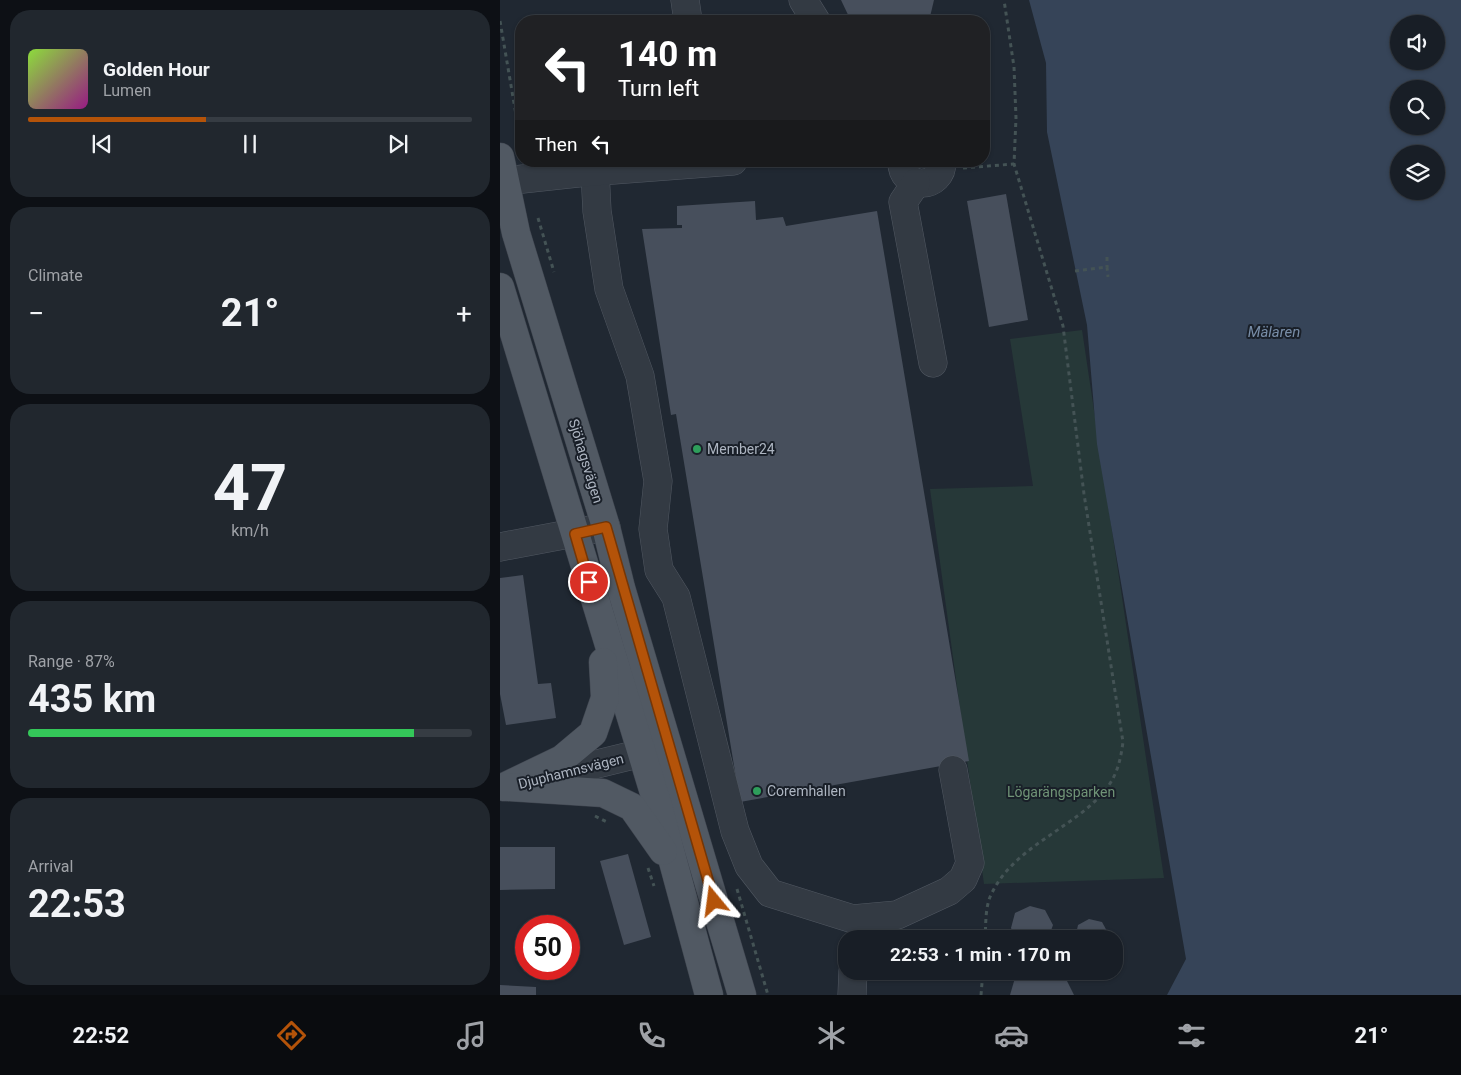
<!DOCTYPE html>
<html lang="en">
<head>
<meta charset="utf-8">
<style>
	:root { --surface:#181e26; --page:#21272e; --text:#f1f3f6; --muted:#9fa2a7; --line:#363c43; --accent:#b45309 }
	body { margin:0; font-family:Roboto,sans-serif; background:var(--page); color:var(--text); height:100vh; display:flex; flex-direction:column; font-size:19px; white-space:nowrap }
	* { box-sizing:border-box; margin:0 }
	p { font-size:16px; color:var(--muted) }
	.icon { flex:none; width:28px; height:28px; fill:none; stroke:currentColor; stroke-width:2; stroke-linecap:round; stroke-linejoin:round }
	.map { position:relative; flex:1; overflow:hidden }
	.side { display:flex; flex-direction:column; gap:10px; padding:10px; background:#0d1015; width:500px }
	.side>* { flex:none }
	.banner { position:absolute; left:15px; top:15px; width:475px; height:152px; border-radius:20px; box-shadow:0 1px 4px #0004,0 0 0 1px var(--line); background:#202124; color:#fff; overflow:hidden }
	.fabs { position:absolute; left:890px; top:15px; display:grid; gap:10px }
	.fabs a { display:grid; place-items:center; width:55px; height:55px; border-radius:50%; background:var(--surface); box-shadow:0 1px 4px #0004,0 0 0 1px var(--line); font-size:25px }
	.speed { position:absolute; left:15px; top:915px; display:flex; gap:10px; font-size:25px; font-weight:700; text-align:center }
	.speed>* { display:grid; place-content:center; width:65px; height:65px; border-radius:50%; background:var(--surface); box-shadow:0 1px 4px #0004,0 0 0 1px var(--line); line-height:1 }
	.speed .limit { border:8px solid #d22; background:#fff; color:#111 }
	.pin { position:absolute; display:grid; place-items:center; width:42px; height:42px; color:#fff; margin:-21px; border:2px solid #fff; border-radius:50%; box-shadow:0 1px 5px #0007 }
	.me { position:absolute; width:55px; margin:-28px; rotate:344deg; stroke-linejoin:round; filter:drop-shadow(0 0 4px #0008) }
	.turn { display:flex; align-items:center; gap:18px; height:105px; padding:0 20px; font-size:22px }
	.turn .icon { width:65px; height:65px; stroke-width:2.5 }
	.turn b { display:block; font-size:35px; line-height:42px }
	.then { display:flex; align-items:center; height:48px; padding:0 20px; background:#0003; gap:10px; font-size:19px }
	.big { font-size:38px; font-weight:700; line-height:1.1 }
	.side .widget { flex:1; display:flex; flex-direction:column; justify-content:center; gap:8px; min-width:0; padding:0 18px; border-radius:20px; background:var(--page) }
	.side .dial { align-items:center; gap:0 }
	.dial b { font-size:65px; line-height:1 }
	.song { display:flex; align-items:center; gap:15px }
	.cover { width:60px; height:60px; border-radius:8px; background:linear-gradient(135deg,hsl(90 70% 55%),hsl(310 70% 35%)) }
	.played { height:5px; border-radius:2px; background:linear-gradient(90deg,var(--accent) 40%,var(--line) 40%) }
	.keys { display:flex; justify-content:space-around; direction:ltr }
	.heat { display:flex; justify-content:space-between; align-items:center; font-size:28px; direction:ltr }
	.charge { height:8px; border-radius:4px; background:linear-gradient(90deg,#34c759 87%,var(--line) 0) }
	.trip { position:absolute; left:338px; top:930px; width:285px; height:50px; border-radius:20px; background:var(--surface); box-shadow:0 1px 4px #0004,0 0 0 1px var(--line); font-weight:700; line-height:50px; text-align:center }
	.tab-bar { display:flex; height:80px; justify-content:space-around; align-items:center; background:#0a0c0f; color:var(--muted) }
	.tab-bar .icon { width:35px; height:35px }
	.tab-bar .on { color:var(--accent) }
	.tab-bar b { font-size:22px; color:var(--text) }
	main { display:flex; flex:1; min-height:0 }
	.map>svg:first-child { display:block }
	.green { fill:#263838 }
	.water { fill:#364458; fill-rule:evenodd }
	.building { fill:#474f5c }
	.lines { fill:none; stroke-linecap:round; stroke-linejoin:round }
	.minor-casing { stroke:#515862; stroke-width:29 }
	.major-casing { stroke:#3d434d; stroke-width:29 }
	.path { stroke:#445355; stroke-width:3; stroke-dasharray:4 4; stroke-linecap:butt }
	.minor { stroke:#333a43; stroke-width:28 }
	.major { stroke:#515963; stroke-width:28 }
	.route-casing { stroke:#753606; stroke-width:12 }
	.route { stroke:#b45309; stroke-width:9 }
	.leisure-dot { fill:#2e9e5b; stroke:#191f28; stroke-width:2 }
	.labels { text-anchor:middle; stroke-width:4; stroke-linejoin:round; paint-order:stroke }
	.poi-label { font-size:14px; fill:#adb5c1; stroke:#191f28; text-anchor:start }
	.street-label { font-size:14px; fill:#adb5c1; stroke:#191f28 }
	.park-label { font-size:14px; fill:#709477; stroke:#191f28 }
	.water-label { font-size:15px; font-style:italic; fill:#788da7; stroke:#191f28 }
</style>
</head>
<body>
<main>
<section class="side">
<div class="widget">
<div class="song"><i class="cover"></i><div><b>Golden Hour</b><p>Lumen</p></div></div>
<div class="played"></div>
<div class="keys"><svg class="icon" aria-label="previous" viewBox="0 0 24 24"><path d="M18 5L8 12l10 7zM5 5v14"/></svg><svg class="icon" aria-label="pause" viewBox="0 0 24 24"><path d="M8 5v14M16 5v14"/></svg><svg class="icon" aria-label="next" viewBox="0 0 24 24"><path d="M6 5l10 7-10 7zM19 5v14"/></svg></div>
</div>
<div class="widget"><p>Climate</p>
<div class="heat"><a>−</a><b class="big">21°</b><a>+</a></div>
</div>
<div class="widget dial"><b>47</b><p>km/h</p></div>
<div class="widget"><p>Range · 87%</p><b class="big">435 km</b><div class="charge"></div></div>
<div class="widget"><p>Arrival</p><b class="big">22:53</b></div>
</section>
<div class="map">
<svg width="961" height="995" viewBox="0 0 961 995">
	<rect width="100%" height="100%" fill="#202832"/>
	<polygon class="green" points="582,330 664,878 484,884 430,489 533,486 510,339"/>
	<path class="water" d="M529 0H961V995H667L686 959 597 444 587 325 547 132 546 63ZM899 24H936V61H899ZM899 89H936V126H899ZM899 154H936V191H899Z"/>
	<g class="building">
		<polygon points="341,0 434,0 429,21 351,21"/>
		<polygon points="506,194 528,320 489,327 467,201"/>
		<polygon points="255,201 256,220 283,217 286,226 377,211 469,761 240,802 176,414 171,415 142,229 182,228 182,225 177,225 177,206"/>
		<polygon points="23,575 38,684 51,683 56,718 6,725 0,694 0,578"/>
		<polygon points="0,847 55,847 55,889 0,890"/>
		<polygon points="128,854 151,937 124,945 100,861"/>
		<polygon points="530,906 545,910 553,925 548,939 516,939 511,928 515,913"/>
		<polygon points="589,919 602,922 608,933 607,939 575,939 578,925"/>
		<polygon points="529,971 553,971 564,975 574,995 510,995 515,978"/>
		<polygon points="0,985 36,987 36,995 0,995"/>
	</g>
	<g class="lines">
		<defs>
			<g id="minor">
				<polyline points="185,0 188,21"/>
				<polyline points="303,0 316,21"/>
				<path d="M402 161C401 191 443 190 442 161"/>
				<polyline points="95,171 97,211 109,289 140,376 158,481 153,529 159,570 176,597 235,831 249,866 270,893 353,919 397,915 449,891 463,879 470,863 453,770"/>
				<polyline points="4,181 87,172 233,161"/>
				<polyline points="416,183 403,202 433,363"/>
				<polyline points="0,547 106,527"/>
				<polyline points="32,780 142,753"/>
				<polyline points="352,995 353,971"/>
			</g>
			<g id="major">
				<polyline points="0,157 16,233 106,527 121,588 242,995"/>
				<polyline points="0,287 158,806 209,995"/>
				<polyline points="4,787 62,759 93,733 105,698 103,662"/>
				<polyline points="8,787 103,793 132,807 163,851"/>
			</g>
		</defs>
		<use href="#minor" class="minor-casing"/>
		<use href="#major" class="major-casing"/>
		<g class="path">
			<polyline points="0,21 21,144"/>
			<polyline points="463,168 514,164"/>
			<polyline points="38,218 54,272"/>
			<polyline points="607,257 607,267"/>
			<polyline points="575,271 607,267 608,277"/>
			<polyline points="95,816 109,823"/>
			<polyline points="148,868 154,886"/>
			<polyline points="237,889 268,995"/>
			<path d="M485 939C486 925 485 910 490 897 513 844 579 828 609 785 618 772 621 757 623 742L584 494 563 326 514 164 516 118 514 67 504 0"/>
			<polyline points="481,995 483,971"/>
		</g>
		<use href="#minor" class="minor"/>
		<use href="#major" class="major"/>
	</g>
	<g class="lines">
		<defs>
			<polyline id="route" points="89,582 75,534 106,527 214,901"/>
		</defs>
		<use href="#route" class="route-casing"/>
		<use href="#route" class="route"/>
	</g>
	<g class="leisure-dot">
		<circle cx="197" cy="449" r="5"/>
		<circle cx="257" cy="791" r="5"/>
	</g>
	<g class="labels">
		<g class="poi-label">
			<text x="207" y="454">Member24</text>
			<text x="267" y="796">Coremhallen</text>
		</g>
		<g class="street-label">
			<text transform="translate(86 461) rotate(73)" y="5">Sjöhagsvägen</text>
			<text transform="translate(71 771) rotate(-14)" y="5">Djuphamnsvägen</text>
		</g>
		<g class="park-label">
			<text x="561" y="797">Lögarängsparken</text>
		</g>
		<g class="water-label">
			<text x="774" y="337">Mälaren</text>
		</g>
	</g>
</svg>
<div class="fabs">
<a><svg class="icon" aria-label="sound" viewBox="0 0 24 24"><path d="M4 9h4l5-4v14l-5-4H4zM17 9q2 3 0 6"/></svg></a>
<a><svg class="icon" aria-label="search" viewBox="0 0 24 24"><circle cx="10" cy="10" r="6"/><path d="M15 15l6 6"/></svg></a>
<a><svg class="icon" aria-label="layers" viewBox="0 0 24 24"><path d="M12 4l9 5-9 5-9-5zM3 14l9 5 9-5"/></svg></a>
</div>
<div class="speed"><div class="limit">50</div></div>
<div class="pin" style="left:89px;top:582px;background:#d93025"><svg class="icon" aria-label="arrive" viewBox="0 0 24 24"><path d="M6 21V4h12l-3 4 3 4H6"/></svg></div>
<svg class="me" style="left:214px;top:901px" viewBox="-20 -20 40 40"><path d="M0-17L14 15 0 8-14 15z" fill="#b45309" stroke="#fff" stroke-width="4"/></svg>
<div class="trip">22:53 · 1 min · 170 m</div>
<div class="banner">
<div class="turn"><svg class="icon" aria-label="left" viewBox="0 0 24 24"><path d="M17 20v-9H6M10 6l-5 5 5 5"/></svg><div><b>140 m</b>Turn left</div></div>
<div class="then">Then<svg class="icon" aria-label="left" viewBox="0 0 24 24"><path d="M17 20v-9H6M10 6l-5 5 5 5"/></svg></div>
</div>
</div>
</main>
<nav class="tab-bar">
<b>22:52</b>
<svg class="icon on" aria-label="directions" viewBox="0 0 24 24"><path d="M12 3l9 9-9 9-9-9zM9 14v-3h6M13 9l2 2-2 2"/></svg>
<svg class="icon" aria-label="music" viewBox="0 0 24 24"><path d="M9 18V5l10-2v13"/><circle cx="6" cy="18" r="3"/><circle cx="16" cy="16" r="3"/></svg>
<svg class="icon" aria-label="phone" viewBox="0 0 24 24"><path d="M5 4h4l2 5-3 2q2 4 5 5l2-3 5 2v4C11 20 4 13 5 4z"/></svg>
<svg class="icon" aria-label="climate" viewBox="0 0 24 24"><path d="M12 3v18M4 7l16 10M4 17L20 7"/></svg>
<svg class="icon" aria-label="car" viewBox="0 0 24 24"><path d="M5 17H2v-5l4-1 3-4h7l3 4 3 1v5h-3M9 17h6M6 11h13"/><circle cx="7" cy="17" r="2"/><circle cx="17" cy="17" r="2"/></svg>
<svg class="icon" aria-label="filters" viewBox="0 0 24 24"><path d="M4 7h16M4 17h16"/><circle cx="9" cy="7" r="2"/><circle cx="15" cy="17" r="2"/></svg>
<b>21°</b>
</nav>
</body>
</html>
